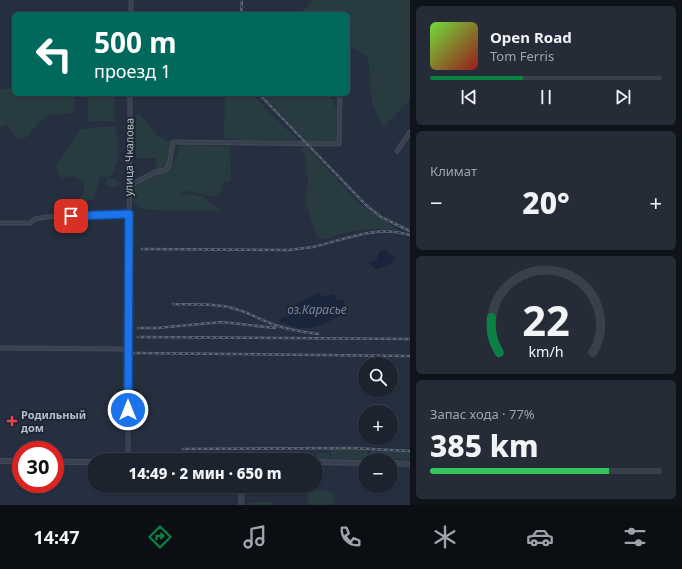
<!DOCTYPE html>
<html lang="ru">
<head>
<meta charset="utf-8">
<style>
	:root { --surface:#1c232f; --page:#252b37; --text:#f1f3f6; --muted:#a0a4aa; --line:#3a404b; --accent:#0b8043 }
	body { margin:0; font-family:"Noto Sans",sans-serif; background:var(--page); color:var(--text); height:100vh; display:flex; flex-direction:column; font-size:15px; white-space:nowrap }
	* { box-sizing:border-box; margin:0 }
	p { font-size:13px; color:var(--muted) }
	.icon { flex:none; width:22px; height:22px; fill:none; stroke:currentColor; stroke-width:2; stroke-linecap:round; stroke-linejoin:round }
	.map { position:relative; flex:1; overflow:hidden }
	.side { display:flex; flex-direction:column; gap:6px; padding:6px; background:#0f131a; width:272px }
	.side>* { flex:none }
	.banner { position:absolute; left:12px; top:12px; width:338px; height:84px; border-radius:6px; box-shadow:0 1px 3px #0004,0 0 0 1px var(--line); background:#00695c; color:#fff; overflow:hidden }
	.tools { position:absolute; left:358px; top:357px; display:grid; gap:8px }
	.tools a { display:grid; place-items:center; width:40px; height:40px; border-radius:50%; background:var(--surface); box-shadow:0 1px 3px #0004,0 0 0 1px var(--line); font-size:20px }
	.speed { position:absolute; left:12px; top:441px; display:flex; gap:8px; font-size:20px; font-weight:700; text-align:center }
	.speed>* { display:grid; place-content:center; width:52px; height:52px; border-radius:50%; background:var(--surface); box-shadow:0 1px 3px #0004,0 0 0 1px var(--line); line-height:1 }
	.speed .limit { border:6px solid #d22; background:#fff; color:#111 }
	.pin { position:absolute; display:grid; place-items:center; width:34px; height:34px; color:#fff; margin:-17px; border-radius:8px; box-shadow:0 2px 6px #0006 }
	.me { position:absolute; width:44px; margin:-22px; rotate:0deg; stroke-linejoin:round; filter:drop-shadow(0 0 3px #0008) }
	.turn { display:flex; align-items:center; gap:14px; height:84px; padding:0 16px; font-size:18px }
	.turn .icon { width:52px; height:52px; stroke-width:2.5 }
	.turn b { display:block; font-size:28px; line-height:34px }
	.big { font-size:30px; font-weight:800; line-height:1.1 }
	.side .tile { flex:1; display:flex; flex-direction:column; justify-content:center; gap:6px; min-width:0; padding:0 14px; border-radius:6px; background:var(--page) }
	.side .dial { align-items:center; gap:0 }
	.dial svg { height:104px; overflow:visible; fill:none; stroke:var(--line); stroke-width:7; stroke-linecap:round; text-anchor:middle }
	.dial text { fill:var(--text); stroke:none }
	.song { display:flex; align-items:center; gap:12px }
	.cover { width:48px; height:48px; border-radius:6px; background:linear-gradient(135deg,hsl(100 70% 55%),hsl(0 70% 35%)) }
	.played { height:4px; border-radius:2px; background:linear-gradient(90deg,var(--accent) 40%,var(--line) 40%) }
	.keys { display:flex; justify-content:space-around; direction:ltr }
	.heat { display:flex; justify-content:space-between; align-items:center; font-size:22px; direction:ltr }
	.charge { height:6px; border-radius:3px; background:linear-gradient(90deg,#34c759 77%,var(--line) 0) }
	.trip { position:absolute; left:87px; top:453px; width:236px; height:40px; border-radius:20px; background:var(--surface); box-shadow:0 1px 3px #0004,0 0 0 1px var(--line); font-weight:800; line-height:40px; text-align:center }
	.tabs { display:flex; height:64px; justify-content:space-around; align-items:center; background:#0b0e13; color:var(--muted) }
	.tabs .icon { width:28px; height:28px }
	.tabs .selected { color:var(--accent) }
	.tabs b { font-size:18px; color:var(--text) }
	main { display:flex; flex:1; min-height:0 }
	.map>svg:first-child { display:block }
	.green { fill:#273b40 }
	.water { fill:#18253c }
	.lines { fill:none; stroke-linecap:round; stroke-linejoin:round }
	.minor-casing { stroke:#424a58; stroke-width:5 }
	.tertiary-casing { stroke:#424a58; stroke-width:6 }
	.minor { stroke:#39414f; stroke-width:3 }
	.tertiary { stroke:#39414f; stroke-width:4 }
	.rail-casing { stroke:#5b6575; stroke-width:2.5 }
	.rail { stroke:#1e2634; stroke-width:1; stroke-dasharray:3; stroke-linecap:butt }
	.route-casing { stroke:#114b97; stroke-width:10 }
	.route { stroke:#1a73e8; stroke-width:7 }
	.health-dot { fill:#e0444e; stroke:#1e2634; stroke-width:1.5 }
	.labels { text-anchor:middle; stroke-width:4; stroke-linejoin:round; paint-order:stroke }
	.street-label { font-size:11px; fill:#b5bcc9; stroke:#1e2634 }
	.poi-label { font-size:11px; font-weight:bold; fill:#b5bcc9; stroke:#1e2634; text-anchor:start }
	.water-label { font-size:12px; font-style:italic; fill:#6f84a7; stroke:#1e2634 }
</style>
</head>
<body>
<main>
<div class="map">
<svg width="410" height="505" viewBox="0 0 410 505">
	<rect width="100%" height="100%" fill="#252f3f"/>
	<g class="green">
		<polygon points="313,0 410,0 410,100 383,128 372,103 368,57 348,45 348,14 299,14"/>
		<polygon points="14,88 14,94 75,94 74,113 49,115 39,122 27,137 18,140 7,124 0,127 0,89"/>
		<polygon points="81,94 115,94 115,121 88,121 88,100"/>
		<polygon points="225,94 253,94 271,114 298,140 243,140 224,138"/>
		<polygon points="262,94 329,94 337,110 336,141 307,141"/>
		<polygon points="136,115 140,115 157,135 172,143 169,165 165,169 152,172 155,169 156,158 136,158"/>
		<polygon points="115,126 118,141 117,162 112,175 100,178 93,199 87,199 87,208 79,208 80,196 84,195 84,182 73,176 61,178 56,166 80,129"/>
		<path d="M180 145 230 146 231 181 223 182 220 192 214 197 183 190 181 194 203 196 210 204 219 208 221 211 148 210C145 209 141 209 139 207 131 202 130 187 138 182 146 176 156 174 166 172L175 161Z"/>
		<polygon points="306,146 360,204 398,230 372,229 348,232 326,239 317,237 305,201 308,183 305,157 300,149"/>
		<polygon points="107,179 115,179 119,183 117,187 111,187 106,186"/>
		<polygon points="331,449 367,450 367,453 370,454 370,450 407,452 410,452 410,459 331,459"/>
		<polygon points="237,453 285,453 282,458 237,458"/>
		<rect x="317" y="453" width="12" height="6"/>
		<polygon points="313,490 326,490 333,493 334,501 331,505 309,505 306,492"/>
		<polygon points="262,502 272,502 272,505 245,505 246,503"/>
	</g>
	<g class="water">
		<path d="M382 250 387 251 389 254 394 256 395 259C391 265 383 268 376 269L369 263 377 259 378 254Z"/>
		<path d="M319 293 324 297 332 294 338 300H344L345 309C336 320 318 329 302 328 295 327 287 324 280 322V319L283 317H289L290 309 303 300Z"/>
	</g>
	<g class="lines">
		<defs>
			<g id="minor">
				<polyline points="131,14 131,0"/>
				<polyline points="397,151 410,132"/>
				<polyline points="129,186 153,173 165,170 169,166 173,142 339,144 340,94"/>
				<polyline points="0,223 30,223 35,219 46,217 129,214"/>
				<polyline points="0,348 128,349"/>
				<polyline points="128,460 130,94"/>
			</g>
			<g id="tertiary">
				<polyline points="0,461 21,461"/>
				<polyline points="55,462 94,462"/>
				<polyline points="316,462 365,463"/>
				<polyline points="391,463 410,464"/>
				<polyline points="241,505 242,486"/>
			</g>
		</defs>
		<use href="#minor" class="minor-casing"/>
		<use href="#tertiary" class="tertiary-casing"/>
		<use href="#minor" class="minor"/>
		<use href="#tertiary" class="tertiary"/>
		<defs>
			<g id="rail">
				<polyline points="241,14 242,0"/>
				<polyline points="259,94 366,205 381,217 410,231"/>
				<path d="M142 249 289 250C297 249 305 248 313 247 347 239 375 225 410 235"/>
				<path d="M173 304C193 305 213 303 232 308 247 311 260 320 275 325 289 330 303 332 318 334"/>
				<polyline points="138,328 157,328 222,322 275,328"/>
				<polyline points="138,337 410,339"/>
				<polyline points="134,353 410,356"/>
				<polyline points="183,449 352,448 410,451"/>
			</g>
		</defs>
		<use href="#rail" class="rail-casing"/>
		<use href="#rail" class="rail"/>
	</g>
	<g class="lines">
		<defs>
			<polyline id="route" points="71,216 129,214 128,410"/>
		</defs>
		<use href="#route" class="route-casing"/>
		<use href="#route" class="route"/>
	</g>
	<path class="health-dot" d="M10 415h4v4h4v4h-4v4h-4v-4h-4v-4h4z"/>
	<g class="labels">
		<g class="street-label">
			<text transform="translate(129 157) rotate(-89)" y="4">улица Чкалова</text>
		</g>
		<g class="poi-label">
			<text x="21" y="419">Родильный<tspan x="21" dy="13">дом</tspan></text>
		</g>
		<g class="water-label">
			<text x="317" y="314">оз.Карасье</text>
		</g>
	</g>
</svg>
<div class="tools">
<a><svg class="icon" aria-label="search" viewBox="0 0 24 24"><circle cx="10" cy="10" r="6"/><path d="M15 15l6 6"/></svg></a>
<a>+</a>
<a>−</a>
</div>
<div class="speed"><div class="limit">30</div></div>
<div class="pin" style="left:71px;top:216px;background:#d93025"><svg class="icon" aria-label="arrive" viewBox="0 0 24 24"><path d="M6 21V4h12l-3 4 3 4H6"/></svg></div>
<svg class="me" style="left:128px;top:410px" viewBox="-20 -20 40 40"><circle r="17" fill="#1a73e8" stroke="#fff" stroke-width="3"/><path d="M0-11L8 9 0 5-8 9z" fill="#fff"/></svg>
<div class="trip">14:49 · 2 мин · 650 m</div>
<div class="banner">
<div class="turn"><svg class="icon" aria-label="left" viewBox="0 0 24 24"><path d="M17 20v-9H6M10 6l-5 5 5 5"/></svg><div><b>500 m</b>проезд 1</div></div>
</div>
</div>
<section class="side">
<div class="tile">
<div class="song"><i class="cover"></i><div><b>Open Road</b><p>Tom Ferris</p></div></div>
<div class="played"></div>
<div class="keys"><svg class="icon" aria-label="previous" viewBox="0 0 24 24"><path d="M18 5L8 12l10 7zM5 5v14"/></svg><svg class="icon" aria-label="pause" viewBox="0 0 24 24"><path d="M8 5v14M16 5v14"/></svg><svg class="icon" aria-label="next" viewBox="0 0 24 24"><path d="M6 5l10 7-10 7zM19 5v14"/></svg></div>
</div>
<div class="tile"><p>Климат</p>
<div class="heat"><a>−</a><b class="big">20°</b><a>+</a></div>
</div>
<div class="tile dial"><svg viewBox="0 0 100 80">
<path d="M14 69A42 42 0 1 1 86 69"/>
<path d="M14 69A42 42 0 0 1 8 42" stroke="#0b8043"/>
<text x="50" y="56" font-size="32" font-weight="700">22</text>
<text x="50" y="72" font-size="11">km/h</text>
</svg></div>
<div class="tile"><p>Запас хода · 77%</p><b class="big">385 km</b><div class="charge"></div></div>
</section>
</main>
<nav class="tabs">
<b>14:47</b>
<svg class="icon selected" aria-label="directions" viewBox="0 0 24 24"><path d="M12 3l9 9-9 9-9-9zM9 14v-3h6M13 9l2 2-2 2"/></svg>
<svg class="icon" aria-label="music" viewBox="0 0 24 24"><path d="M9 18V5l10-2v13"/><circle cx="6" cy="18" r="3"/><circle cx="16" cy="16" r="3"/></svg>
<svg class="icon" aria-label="phone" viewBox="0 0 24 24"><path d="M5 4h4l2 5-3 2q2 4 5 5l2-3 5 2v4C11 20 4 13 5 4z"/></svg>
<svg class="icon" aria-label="climate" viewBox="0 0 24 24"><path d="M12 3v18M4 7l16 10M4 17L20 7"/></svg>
<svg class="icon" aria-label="car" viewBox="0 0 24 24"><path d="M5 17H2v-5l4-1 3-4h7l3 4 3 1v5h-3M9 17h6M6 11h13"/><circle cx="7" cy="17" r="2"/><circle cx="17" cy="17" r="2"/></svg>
<svg class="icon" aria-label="filters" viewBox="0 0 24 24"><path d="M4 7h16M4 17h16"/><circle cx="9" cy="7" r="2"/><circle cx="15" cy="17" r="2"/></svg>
</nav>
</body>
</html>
